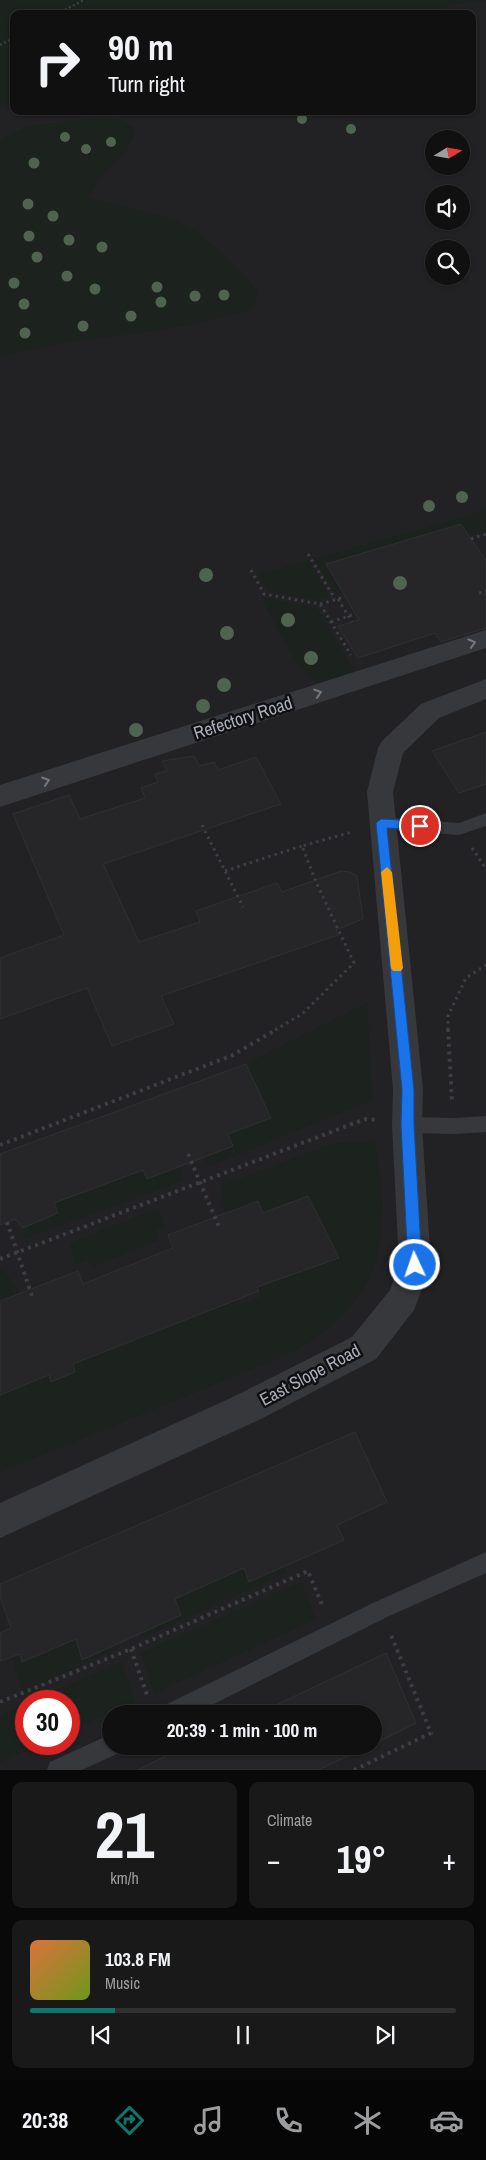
<!DOCTYPE html>
<html lang="en">
<head>
<meta charset="utf-8">
<style>
	:root { --surface:#101011; --page:#19191a; --text:#f1f3f6; --muted:#9c9d9f; --line:#303031; --accent:#0f766e }
	body { margin:0; font-family:"Archivo Narrow",sans-serif; background:var(--page); color:var(--text); height:100vh; display:flex; flex-direction:column; font-size:19px; white-space:nowrap }
	* { box-sizing:border-box; margin:0 }
	p { font-size:16px; color:var(--muted) }
	.icon { flex:none; width:28px; height:28px; fill:none; stroke:currentColor; stroke-width:2; stroke-linecap:round; stroke-linejoin:round }
	.map { position:relative; height:1770px; overflow:hidden }
	.drawer { display:flex; flex-direction:column; gap:12px; padding:12px; background:#090909; flex:1 }
	.drawer>* { flex:none }
	.banner { position:absolute; left:10px; top:10px; width:466px; height:105px; border-radius:10px; box-shadow:0 1px 4px #0004,0 0 0 1px var(--line); background:#101011; color:var(--text); overflow:hidden }
	.needle { width:32px; rotate:79deg }
	.fabs { position:absolute; left:425px; top:130px; display:grid; gap:10px }
	.fabs a { display:grid; place-items:center; width:45px; height:45px; border-radius:50%; background:var(--surface); box-shadow:0 1px 4px #0004,0 0 0 1px var(--line); font-size:25px }
	.speed { position:absolute; left:15px; top:1690px; display:flex; gap:10px; font-size:25px; font-weight:700; text-align:center }
	.speed>* { display:grid; place-content:center; width:65px; height:65px; border-radius:50%; background:var(--surface); box-shadow:0 1px 4px #0004,0 0 0 1px var(--line); line-height:1 }
	.speed .limit { border:8px solid #d22; background:#fff; color:#111 }
	.pin { position:absolute; display:grid; place-items:center; width:42px; height:42px; color:#fff; margin:-21px; border:2px solid #fff; border-radius:50%; box-shadow:0 1px 5px #0007 }
	.me { position:absolute; width:55px; margin:-28px; rotate:357deg; stroke-linejoin:round; filter:drop-shadow(0 0 4px #0008) }
	.turn { display:flex; align-items:center; gap:18px; height:105px; padding:0 15px; font-size:22px }
	.turn .icon { width:65px; height:65px; stroke-width:2.5 }
	.turn b { display:block; font-size:35px; line-height:42px }
	.big { font-size:38px; font-weight:800; line-height:1.1 }
	.drawer .tile { flex:1; display:flex; flex-direction:column; justify-content:center; gap:8px; min-width:0; padding:0 18px; border-radius:10px; background:var(--page) }
	.drawer .dial { align-items:center; gap:0 }
	.dial b { font-size:65px; line-height:1 }
	.song { display:flex; align-items:center; gap:15px }
	.cover { width:60px; height:60px; border-radius:8px; background:linear-gradient(135deg,hsl(20 70% 55%),hsl(80 70% 35%)) }
	.played { height:5px; border-radius:2px; background:linear-gradient(90deg,var(--accent) 20%,var(--line) 20%) }
	.keys { display:flex; justify-content:space-around; direction:ltr }
	.heat { display:flex; justify-content:space-between; align-items:center; font-size:28px; direction:ltr }
	.drawer .tiles { flex:1; display:grid; gap:12px; grid-template-columns:1fr 1fr }
	.tile:last-child { grid-column:span 2 }
	.trip { position:absolute; left:102px; top:1705px; width:280px; height:50px; border-radius:25px; background:var(--surface); box-shadow:0 1px 4px #0004,0 0 0 1px var(--line); font-weight:800; line-height:50px; text-align:center }
	.tabs { display:flex; height:80px; justify-content:space-around; align-items:center; background:#060607; color:var(--muted) }
	.tabs .icon { width:35px; height:35px }
	.tabs .selected { color:var(--accent) }
	.tabs b { font-size:22px; color:var(--text) }
	.map>svg:first-child { display:block }
	.built { fill:#222224; fill-rule:evenodd }
	.green { fill:#1c221d }
	.building { fill:#262528; stroke:#303033 }
	.lines { fill:none; stroke-linecap:round; stroke-linejoin:round }
	.path-far2 { stroke:#3d3e43; stroke-width:2.5; stroke-dasharray:2 2.5; stroke-linecap:butt }
	.path-far1 { stroke:#3d3e43; stroke-width:3; stroke-dasharray:2.5 4; stroke-linecap:butt }
	.path { stroke:#3d3e43; stroke-width:4; stroke-dasharray:3 4.5; stroke-linecap:butt }
	.lane { fill:#37383c; fill-rule:evenodd }
	.street { fill:#37383c; fill-rule:evenodd }
	.tree { fill:#4f6351 }
	.oneway { stroke:#757880 }
	.route { fill:#1a73e8; stroke:#114b97 }
	.slow { fill:#f59e0b }
	.labels { text-anchor:middle; stroke-width:5; stroke-linejoin:round; paint-order:stroke }
	.street-label { font-size:18px; fill:#a8acb7; stroke:#101012 }
</style>
</head>
<body>
<div class="map">
<svg width="486" height="1770" viewBox="0 0 486 1770">
	<rect width="100%" height="100%" fill="#151517"/>
	<path class="built" d="M36 0H486V1770H0V19ZM14 14H472V111H14ZM434 139H461V166H434ZM434 194H461V221H434ZM434 249H461V276H434ZM26 1701H69V1744H26ZM111 1714H374V1746H111Z"/>
	<g class="green">
		<polygon points="0,0 486,0 486,1 462,3 416,14 14,14 14,106 0,109"/>
		<path d="M100 118C117 119 126 119 136 132L124 154 99 178 89 198C115 206 145 210 171 219 204 231 237 266 259 293L250 310 169 329 68 342 0 356V140L29 126Z"/>
		<polygon points="485,508 486,531 469,536 461,524 326,564 343,592 336,595 314,559 468,516"/>
		<polygon points="308,560 330,596 316,600 268,591 259,575"/>
		<path d="M265 598 317 608 357 675C348 678 336 685 327 685 301 685 274 619 262 599Z"/>
		<polygon points="367,1003 372,1100 210,1166 203,1157 233,1146 228,1134 271,1118 246,1064"/>
		<path d="M375 1141C378 1162 382 1184 382 1206 382 1228 380 1254 371 1274 359 1301 334 1326 310 1342 299 1350 284 1355 272 1361L0 1472V1395L49 1375 51 1382 75 1372 73 1364 236 1300 238 1306 261 1297 257 1287 339 1258 308 1196 263 1213 258 1201 225 1213 221 1186 331 1144Z"/>
		<polygon points="179,1167 183,1180 26,1238 23,1228 58,1213 54,1203 143,1170 147,1179"/>
		<polygon points="158,1208 165,1226 155,1230 159,1240 92,1267 88,1259 77,1264 69,1244"/>
		<polygon points="3,1270 20,1294 0,1301 0,1271"/>
		<polygon points="283,1567 286,1573 144,1637 143,1632 181,1615 175,1599 244,1568 249,1582"/>
		<polygon points="301,1582 316,1619 154,1693 141,1653"/>
		<polygon points="76,1639 118,1644 119,1648 22,1692 12,1657 20,1654 22,1662"/>
		<polygon points="122,1662 135,1701 69,1731 69,1701 32,1701"/>
		<polygon points="26,1704 26,1744 41,1744 0,1762 0,1715"/>
	</g>
	<g class="building">
		<polygon points="461,524 486,561 486,628 441,642 435,633 358,658 338,626 359,620 326,564"/>
		<polygon points="486,732 486,784 459,793 432,751"/>
		<polygon points="194,756 199,766 214,762 218,770 256,757 281,804 103,864 139,942 200,922 196,911 277,883 282,892 341,871 350,872 357,876 363,919 336,930 338,935 161,996 174,1024 112,1046 87,988 0,1019 0,958 64,935 13,814 69,795 80,819 145,798 141,788 158,782 155,774 167,771 162,761"/>
		<polygon points="246,1064 271,1118 228,1134 233,1146 147,1179 143,1170 54,1203 58,1213 23,1228 15,1219 0,1225 0,1154"/>
		<polygon points="308,1196 339,1258 257,1287 259,1291 73,1364 75,1372 51,1382 49,1375 0,1395 0,1301 78,1271 83,1284 173,1248 168,1235 258,1201 263,1213"/>
		<polygon points="355,1432 387,1502 337,1525 344,1540 249,1582 244,1568 175,1599 181,1615 82,1660 76,1639 22,1662 20,1654 0,1661 0,1633 11,1628 0,1596 0,1584"/>
		<polygon points="386,1653 416,1723 374,1744 374,1714 257,1714"/>
		<polygon points="187,1746 368,1746 319,1770 137,1770"/>
	</g>
	<g class="lines">
		<g class="path-far2">
			<polyline points="57,14 84,0"/>
			<polyline points="0,45 14,38"/>
		</g>
		<g class="path-far1">
			<polyline points="471,539 486,534"/>
			<polyline points="308,554 335,599"/>
			<polyline points="251,570 264,594 320,604 351,655"/>
			<polyline points="479,593 486,591"/>
			<polyline points="338,599 352,622"/>
			<polyline points="320,604 345,597"/>
			<polyline points="331,622 355,614"/>
			<polyline points="202,825 243,907"/>
			<polyline points="472,848 486,869"/>
			<polyline points="225,871 302,846"/>
			<polyline points="275,1030 302,1014 354,963 316,882 302,846 352,832"/>
			<polyline points="448,1030 448,1016 466,978 486,965"/>
		</g>
		<g class="path">
			<polyline points="448,1029 452,1101"/>
			<polyline points="0,1145 233,1055 277,1029"/>
			<polyline points="188,1154 219,1227"/>
			<polyline points="7,1222 33,1299"/>
			<polyline points="0,1259 365,1119 376,1120"/>
			<polyline points="131,1649 148,1698"/>
			<polyline points="0,1702 131,1649 308,1571 323,1607"/>
			<polyline points="354,1770 431,1733 391,1635"/>
		</g>
		<g class="lane">
			<polygon points="486,813 486,826 459,835 381,829 375,828 373,823 375,818 381,817 459,823"/>
			<polygon points="486,1116 486,1132 455,1134 407,1133 401,1131 398,1125 401,1119 407,1117 455,1118"/>
			<polygon points="486,1552 486,1573 387,1617 194,1714 160,1714 163,1706 373,1603"/>
			<polygon points="111,1734 111,1746 121,1746 119,1753 82,1770 47,1770 50,1762"/>
		</g>
		<g class="street">
			<polygon points="486,630 486,648 0,807 0,785"/>
			<polygon points="486,679 486,699 439,718 403,753 393,792 423,1089 422,1125 431,1265 414,1310 376,1359 259,1420 0,1538 0,1503 235,1396 352,1337 390,1290 399,1265 392,1125 393,1089 367,792 378,748 382,741 421,704"/>
		</g>
	</g>
	<g class="tree">
		<circle cx="302" cy="119" r="5"/>
		<circle cx="351" cy="129" r="5"/>
		<circle cx="65" cy="137" r="5"/>
		<circle cx="111" cy="142" r="5"/>
		<circle cx="86" cy="149" r="5"/>
		<circle cx="34" cy="163" r="5.5"/>
		<circle cx="28" cy="204" r="5.5"/>
		<circle cx="53" cy="216" r="5.5"/>
		<circle cx="29" cy="236" r="5.5"/>
		<circle cx="69" cy="240" r="5.5"/>
		<circle cx="102" cy="247" r="5.5"/>
		<circle cx="37" cy="257" r="5.5"/>
		<circle cx="67" cy="276" r="5.5"/>
		<circle cx="14" cy="283" r="5.5"/>
		<circle cx="157" cy="287" r="5.5"/>
		<circle cx="95" cy="289" r="5.5"/>
		<circle cx="224" cy="295" r="5.5"/>
		<circle cx="195" cy="296" r="5.5"/>
		<circle cx="161" cy="302" r="5.5"/>
		<circle cx="24" cy="304" r="5.5"/>
		<circle cx="131" cy="316" r="5.5"/>
		<circle cx="83" cy="326" r="5.5"/>
		<circle cx="25" cy="333" r="5.5"/>
		<circle cx="462" cy="497" r="6"/>
		<circle cx="429" cy="506" r="6"/>
		<circle cx="206" cy="575" r="7"/>
		<circle cx="400" cy="583" r="7"/>
		<circle cx="288" cy="620" r="7"/>
		<circle cx="227" cy="633" r="7"/>
		<circle cx="311" cy="658" r="7"/>
		<circle cx="224" cy="685" r="7"/>
		<circle cx="203" cy="706" r="7"/>
		<circle cx="136" cy="730" r="7"/>
	</g>
	<defs><path id="oneway-chevron" d="M-2-3.5L2.5 0L-2 3.5" fill="none" stroke-width="1.6" stroke-linecap="round" stroke-linejoin="round" transform="scale(1.25)"/></defs>
	<g class="oneway">
		<use href="#oneway-chevron" transform="translate(472 643) rotate(-17)"/>
		<use href="#oneway-chevron" transform="translate(318 693) rotate(-18)"/>
		<use href="#oneway-chevron" transform="translate(46 781) rotate(-18)"/>
	</g>
	<polygon class="route" points="381,819 420,821 426,826 420,830 387,828 414,1090 414,1125 422,1265 420,1269 415,1271 410,1269 408,1265 401,1125 402,1090 376,823"/>
	<polygon class="slow" points="387,867 392,872 403,968 401,971 393,971 391,968 381,872"/>
	<g class="labels">
		<g class="street-label">
			<text transform="translate(243 718) rotate(-18)" y="6">Refectory Road</text>
			<text transform="translate(310 1375) rotate(-28)" y="6">East Slope Road</text>
		</g>
	</g>
</svg>
<div class="fabs">
<a><svg class="needle" viewBox="-14 -14 28 28"><path d="M0-13l5 13h-10z" fill="#e53935"/><path d="M0 13l5-13h-10z" fill="#9c9d9f"/></svg></a>
<a><svg class="icon" aria-label="sound" viewBox="0 0 24 24"><path d="M4 9h4l5-4v14l-5-4H4zM17 9q2 3 0 6"/></svg></a>
<a><svg class="icon" aria-label="search" viewBox="0 0 24 24"><circle cx="10" cy="10" r="6"/><path d="M15 15l6 6"/></svg></a>
</div>
<div class="speed"><div class="limit">30</div></div>
<div class="pin" style="left:420px;top:826px;background:#d93025"><svg class="icon" aria-label="arrive" viewBox="0 0 24 24"><path d="M6 21V4h12l-3 4 3 4H6"/></svg></div>
<svg class="me" style="left:415px;top:1265px" viewBox="-20 -20 40 40"><circle r="17" fill="#1a73e8" stroke="#fff" stroke-width="3"/><path d="M0-11L8 9 0 5-8 9z" fill="#fff"/></svg>
<div class="trip">20:39 · 1 min · 100 m</div>
<div class="banner">
<div class="turn"><svg class="icon" aria-label="right" viewBox="0 0 24 24"><path d="M7 20v-9h11M14 6l5 5-5 5"/></svg><div><b>90 m</b>Turn right</div></div>
</div>
</div>
<section class="drawer">
<div class="tiles">
<div class="tile dial"><b>21</b><p>km/h</p></div>
<div class="tile"><p>Climate</p>
<div class="heat"><a>−</a><b class="big">19°</b><a>+</a></div>
</div>
<div class="tile">
<div class="song"><i class="cover"></i><div><b>103.8 FM</b><p>Music</p></div></div>
<div class="played"></div>
<div class="keys"><svg class="icon" aria-label="previous" viewBox="0 0 24 24"><path d="M18 5L8 12l10 7zM5 5v14"/></svg><svg class="icon" aria-label="pause" viewBox="0 0 24 24"><path d="M8 5v14M16 5v14"/></svg><svg class="icon" aria-label="next" viewBox="0 0 24 24"><path d="M6 5l10 7-10 7zM19 5v14"/></svg></div>
</div>
</div>
</section>
<nav class="tabs">
<b>20:38</b>
<svg class="icon selected" aria-label="directions" viewBox="0 0 24 24"><path d="M12 3l9 9-9 9-9-9zM9 14v-3h6M13 9l2 2-2 2"/></svg>
<svg class="icon" aria-label="music" viewBox="0 0 24 24"><path d="M9 18V5l10-2v13"/><circle cx="6" cy="18" r="3"/><circle cx="16" cy="16" r="3"/></svg>
<svg class="icon" aria-label="phone" viewBox="0 0 24 24"><path d="M5 4h4l2 5-3 2q2 4 5 5l2-3 5 2v4C11 20 4 13 5 4z"/></svg>
<svg class="icon" aria-label="climate" viewBox="0 0 24 24"><path d="M12 3v18M4 7l16 10M4 17L20 7"/></svg>
<svg class="icon" aria-label="car" viewBox="0 0 24 24"><path d="M5 17H2v-5l4-1 3-4h7l3 4 3 1v5h-3M9 17h6M6 11h13"/><circle cx="7" cy="17" r="2"/><circle cx="17" cy="17" r="2"/></svg>
</nav>
</body>
</html>
